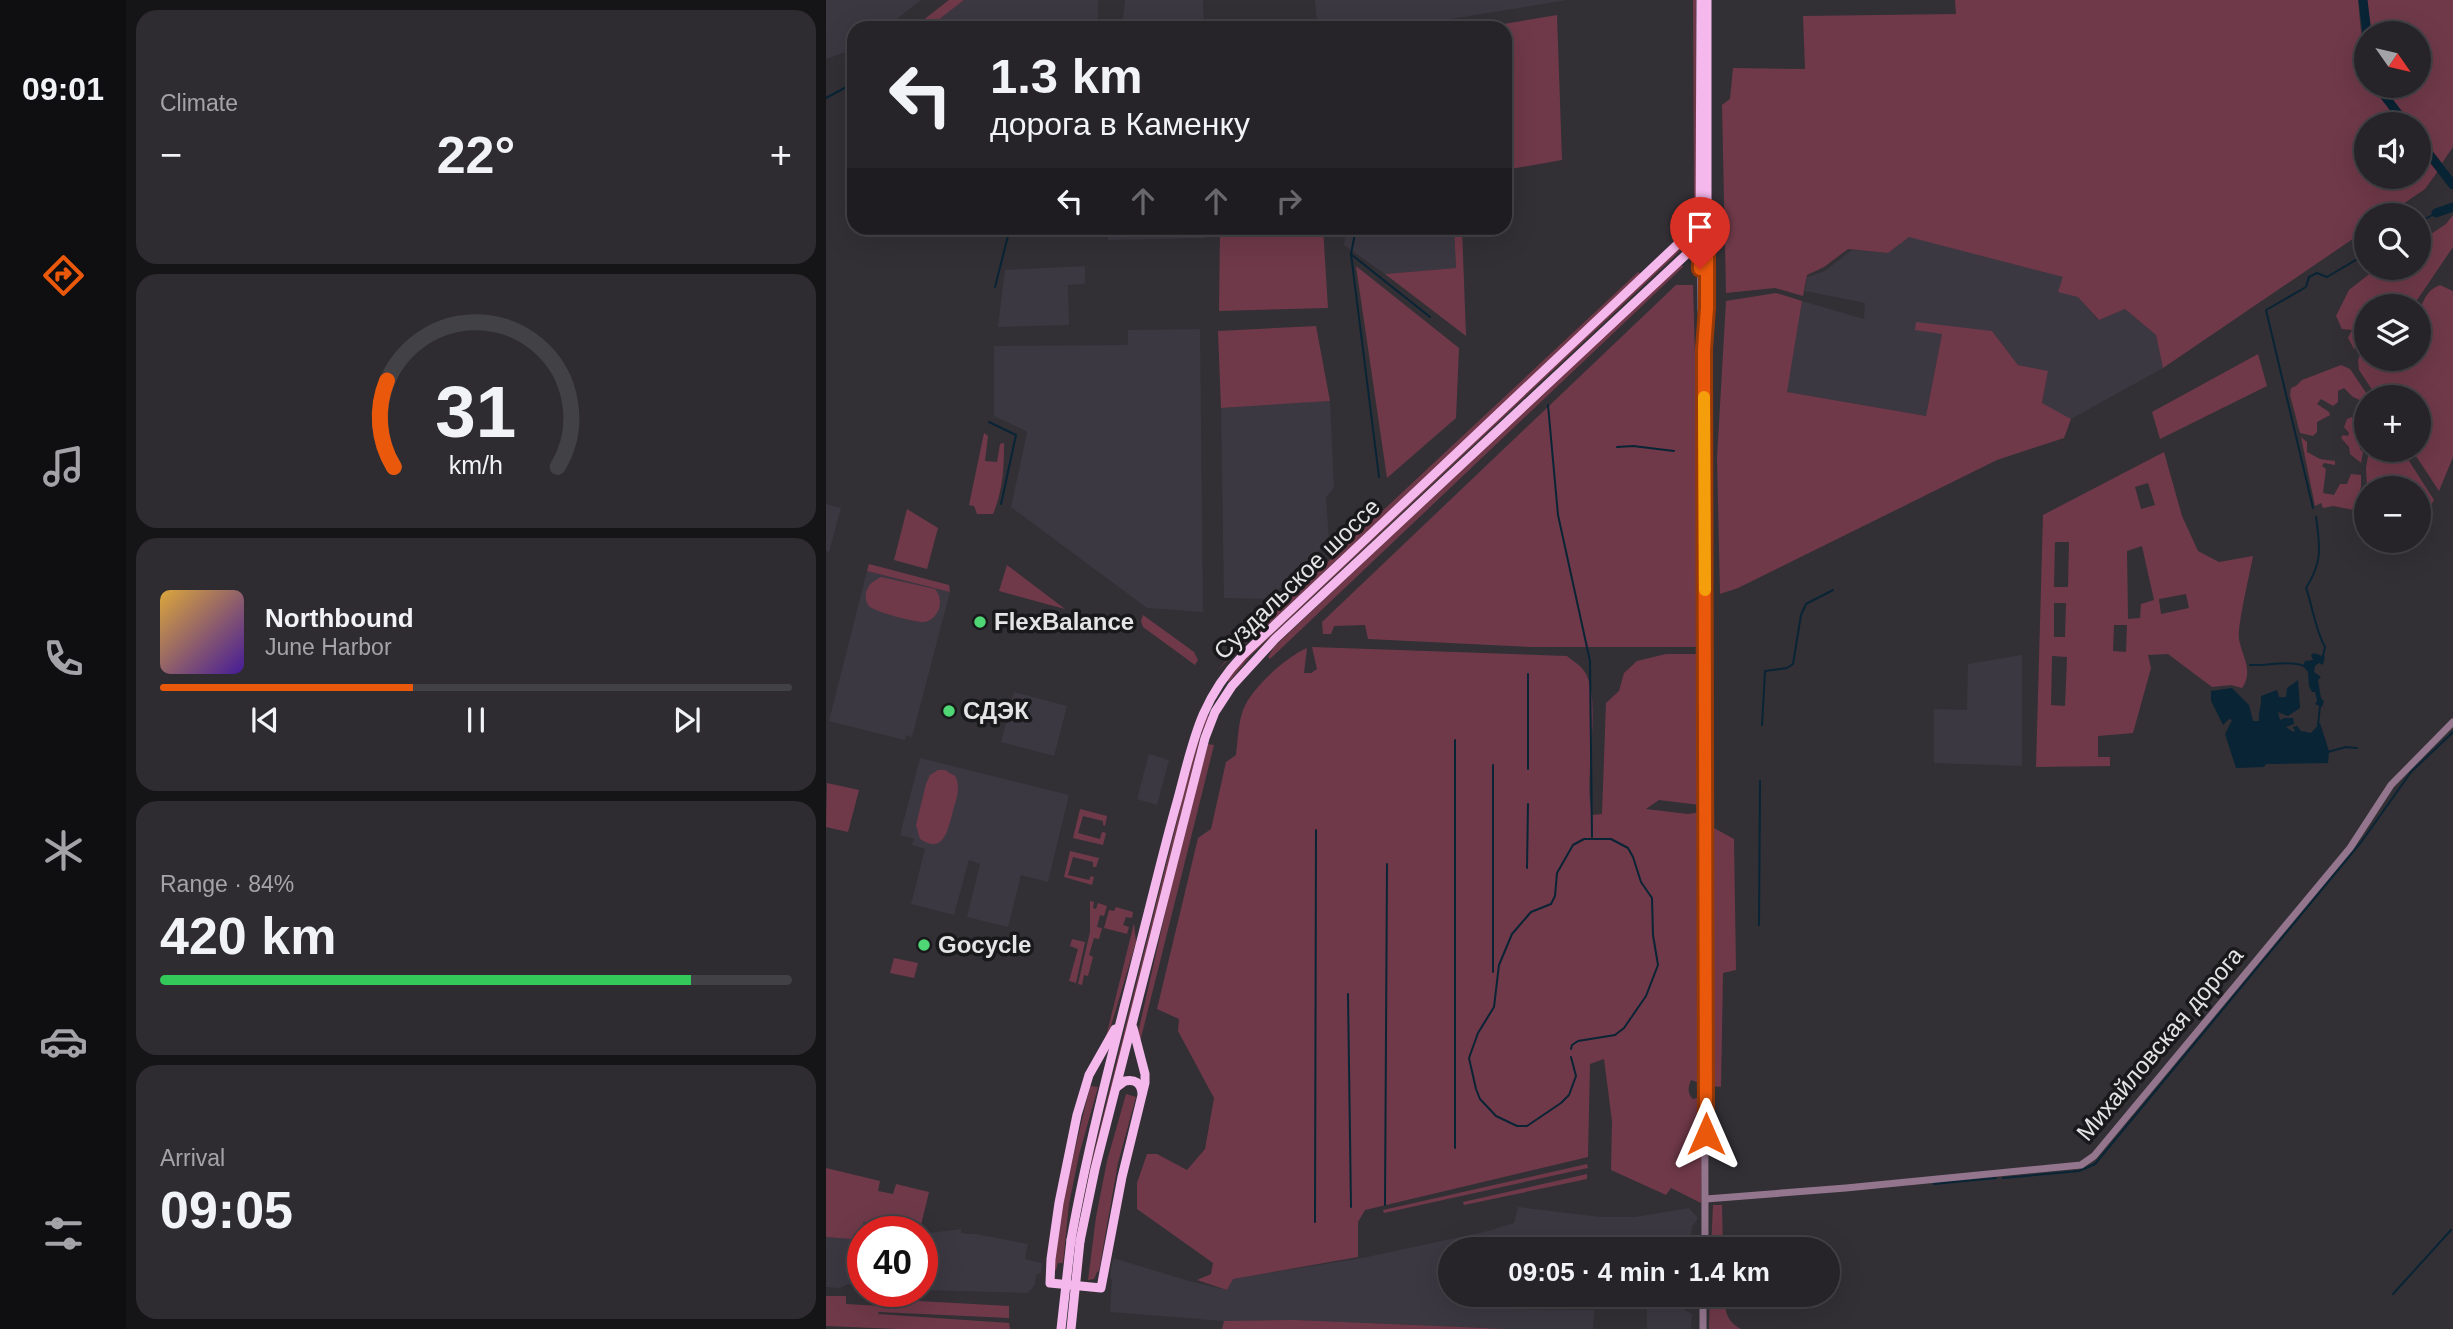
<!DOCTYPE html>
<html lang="en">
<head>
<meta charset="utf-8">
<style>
	:root { --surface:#262428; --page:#2e2c30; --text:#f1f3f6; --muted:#a4a4a8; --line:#424145; --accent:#ea580c }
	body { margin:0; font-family:Helvetica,sans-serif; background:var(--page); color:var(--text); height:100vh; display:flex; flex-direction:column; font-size:26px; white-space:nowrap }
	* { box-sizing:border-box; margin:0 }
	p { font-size:23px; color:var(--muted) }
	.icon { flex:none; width:38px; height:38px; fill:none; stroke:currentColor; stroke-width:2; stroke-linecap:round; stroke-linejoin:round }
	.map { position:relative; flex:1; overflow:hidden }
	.sheet { display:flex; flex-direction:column; gap:10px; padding:10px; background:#151416; width:700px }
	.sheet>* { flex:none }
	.banner { position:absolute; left:21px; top:21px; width:665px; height:214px; border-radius:21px; box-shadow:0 7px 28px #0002,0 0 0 2px var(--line); background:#262428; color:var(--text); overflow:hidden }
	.needle { width:46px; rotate:124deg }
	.fabs { position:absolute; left:1528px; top:21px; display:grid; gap:14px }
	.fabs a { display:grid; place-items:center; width:77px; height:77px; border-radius:50%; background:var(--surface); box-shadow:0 7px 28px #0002,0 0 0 2px var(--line); font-size:35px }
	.speed { position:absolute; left:21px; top:1216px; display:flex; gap:14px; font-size:35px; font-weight:700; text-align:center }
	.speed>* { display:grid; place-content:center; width:91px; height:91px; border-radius:50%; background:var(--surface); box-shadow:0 7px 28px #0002,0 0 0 2px var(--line); line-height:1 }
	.speed .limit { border:10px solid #d22; background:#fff; color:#111 }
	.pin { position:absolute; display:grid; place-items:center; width:60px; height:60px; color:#fff; margin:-72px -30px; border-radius:50% 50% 50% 0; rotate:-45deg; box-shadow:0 0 7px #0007 }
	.pin .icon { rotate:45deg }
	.me { position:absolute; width:77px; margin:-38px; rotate:0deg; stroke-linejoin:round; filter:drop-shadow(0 0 5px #0008) }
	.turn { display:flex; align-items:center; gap:24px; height:147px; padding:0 28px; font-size:32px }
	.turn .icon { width:91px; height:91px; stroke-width:2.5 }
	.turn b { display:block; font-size:49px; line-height:60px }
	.lanes { display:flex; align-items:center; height:66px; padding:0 28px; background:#0003; justify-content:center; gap:35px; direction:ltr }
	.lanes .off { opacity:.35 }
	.big { font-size:52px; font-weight:700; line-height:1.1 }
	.sheet .widget { flex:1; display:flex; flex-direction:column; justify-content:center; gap:10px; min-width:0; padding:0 24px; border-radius:21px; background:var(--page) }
	.sheet .dial { align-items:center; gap:0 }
	.dial svg { height:182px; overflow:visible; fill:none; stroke:var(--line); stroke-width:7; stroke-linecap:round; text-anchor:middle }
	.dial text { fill:var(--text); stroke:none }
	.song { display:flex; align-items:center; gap:21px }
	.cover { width:84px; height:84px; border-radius:10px; background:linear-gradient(135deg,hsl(40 70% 55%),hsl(260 70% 35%)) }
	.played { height:7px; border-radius:4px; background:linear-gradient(90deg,var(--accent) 40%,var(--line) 40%) }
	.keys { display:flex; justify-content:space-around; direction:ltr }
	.heat { display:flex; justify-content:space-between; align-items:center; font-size:38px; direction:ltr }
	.charge { height:10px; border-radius:5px; background:linear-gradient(90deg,#34c759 84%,var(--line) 0) }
	.trip { position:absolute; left:612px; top:1237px; width:402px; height:70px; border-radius:35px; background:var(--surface); box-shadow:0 7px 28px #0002,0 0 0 2px var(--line); font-weight:700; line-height:70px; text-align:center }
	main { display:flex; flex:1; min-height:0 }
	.tab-bar { display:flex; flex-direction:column; width:126px; justify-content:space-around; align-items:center; background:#0f0e10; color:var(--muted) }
	.tab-bar .icon { width:49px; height:49px }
	.tab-bar .active { color:var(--accent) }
	.tab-bar b { font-size:32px; color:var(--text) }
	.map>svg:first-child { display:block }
	.built { fill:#3b3842 }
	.green { fill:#6f3949; fill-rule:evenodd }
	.water { fill:#092435 }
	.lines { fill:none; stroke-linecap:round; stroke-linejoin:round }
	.stream { stroke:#092435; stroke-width:2 }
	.river { stroke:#092435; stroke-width:9 }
	.minor { stroke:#93758e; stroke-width:7 }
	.major { stroke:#f5b8ec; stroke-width:9 }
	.major-bridge { stroke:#f5b8ec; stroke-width:9 }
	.route-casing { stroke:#983908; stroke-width:18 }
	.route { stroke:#ea580c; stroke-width:12 }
	.slow { stroke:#f59e0b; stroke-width:12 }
	.poi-dot { fill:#4fd675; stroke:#19191b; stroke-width:2.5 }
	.labels { text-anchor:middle; stroke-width:7; stroke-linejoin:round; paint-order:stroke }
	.street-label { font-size:24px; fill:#e4e4e6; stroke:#19191b }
	.poi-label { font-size:24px; font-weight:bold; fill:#e4e4e6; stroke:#19191b; text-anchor:start }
</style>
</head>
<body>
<main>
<nav class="tab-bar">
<b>09:01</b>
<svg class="icon active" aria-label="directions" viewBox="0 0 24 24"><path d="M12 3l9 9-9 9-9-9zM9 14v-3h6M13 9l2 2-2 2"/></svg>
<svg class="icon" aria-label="music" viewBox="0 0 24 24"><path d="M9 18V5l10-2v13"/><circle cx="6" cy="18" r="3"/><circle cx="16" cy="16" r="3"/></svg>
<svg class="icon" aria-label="phone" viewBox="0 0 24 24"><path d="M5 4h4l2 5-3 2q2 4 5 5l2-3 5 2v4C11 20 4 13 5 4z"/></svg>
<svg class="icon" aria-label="climate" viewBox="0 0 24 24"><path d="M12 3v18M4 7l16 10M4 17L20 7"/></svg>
<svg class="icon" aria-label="car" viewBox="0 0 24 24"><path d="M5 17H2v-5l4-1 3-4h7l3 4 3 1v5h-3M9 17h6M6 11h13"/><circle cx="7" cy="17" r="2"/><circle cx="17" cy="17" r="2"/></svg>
<svg class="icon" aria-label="filters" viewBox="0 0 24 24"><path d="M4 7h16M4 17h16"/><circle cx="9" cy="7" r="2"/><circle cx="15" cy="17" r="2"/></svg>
</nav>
<section class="sheet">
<div class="widget"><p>Climate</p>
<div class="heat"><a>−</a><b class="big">22°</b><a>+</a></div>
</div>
<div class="widget dial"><svg viewBox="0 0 100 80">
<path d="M14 69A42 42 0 1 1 86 69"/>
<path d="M14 69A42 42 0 0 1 11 31" stroke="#ea580c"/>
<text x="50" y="56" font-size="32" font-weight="700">31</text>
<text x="50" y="72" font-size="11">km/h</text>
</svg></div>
<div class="widget">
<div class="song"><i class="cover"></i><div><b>Northbound</b><p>June Harbor</p></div></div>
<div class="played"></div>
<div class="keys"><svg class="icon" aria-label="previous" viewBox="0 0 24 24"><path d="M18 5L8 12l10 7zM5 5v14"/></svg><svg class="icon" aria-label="pause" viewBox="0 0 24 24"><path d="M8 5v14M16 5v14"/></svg><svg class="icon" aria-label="next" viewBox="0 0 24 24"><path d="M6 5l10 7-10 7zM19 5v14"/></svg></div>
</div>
<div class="widget"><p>Range · 84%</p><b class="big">420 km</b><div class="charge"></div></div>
<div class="widget"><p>Arrival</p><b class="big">09:05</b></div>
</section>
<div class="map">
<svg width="1627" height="1329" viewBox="0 0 1627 1329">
	<rect width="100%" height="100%" fill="#323035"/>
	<g class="built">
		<polygon points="0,0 95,0 59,28 28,28 28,49 0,59"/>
		<polygon points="138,0 272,0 272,28 102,28"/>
		<polygon points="299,0 377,0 378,28 296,28"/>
		<polygon points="489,0 741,0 570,28 495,28 491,23"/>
		<polygon points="282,228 380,228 380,238 282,240"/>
		<polygon points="565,228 628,228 630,268 559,274 518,245 519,232"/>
		<polygon points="1083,236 1237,277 1272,320 1299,309 1330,335 1337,368 1245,419 1216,404 1222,371 1192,365 1166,331 1116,334 1100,416 960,392 976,301 1038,319 1039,303 979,291 981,277 999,271 1026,250 1062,253"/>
		<polygon points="259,266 259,284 242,285 243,325 172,327 179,270"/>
		<polygon points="374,329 377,612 321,608 185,507 201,433 200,431 168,416 168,346 302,345 302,330"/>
		<polygon points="504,401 508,487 500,498 503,541 443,599 398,598 395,408"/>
		<polygon points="0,504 15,508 3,552 0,551"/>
		<polygon points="41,571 124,592 86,737 80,735 79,740 3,721"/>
		<polygon points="1196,655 1196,766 1108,763 1108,709 1141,710 1142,664"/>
		<polygon points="188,692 241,706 228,756 175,742"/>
		<polygon points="323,754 343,760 331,805 311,799"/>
		<polygon points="94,758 243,795 222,882 195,875 182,927 141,917 154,864 143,860 128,915 85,904 99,849 86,845 88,839 74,835"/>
		<polygon points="692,1207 775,1217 809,1217 863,1208 872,1218 866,1227 864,1249 625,1250 625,1295 689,1295 687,1309 768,1310 767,1329 682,1329 469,1320 398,1321 284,1312 286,1280 284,1276 287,1258 363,1281 401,1290 407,1279 541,1257 662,1231 688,1223"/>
		<polygon points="37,1222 50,1222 50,1232 37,1232 37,1288 22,1284 14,1288 0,1287 0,1237 36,1240"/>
		<polygon points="135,1229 135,1233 141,1234 150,1234 202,1244 199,1259 216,1263 215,1273 210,1275 209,1285 202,1293 96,1290 96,1234"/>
		<polygon points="821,1307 856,1308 866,1314 865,1329 821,1329"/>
	</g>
	<g class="green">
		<polygon points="123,0 138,0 102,28 87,28"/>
		<polygon points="867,0 870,0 870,206 868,205"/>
		<polygon points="1129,0 1532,0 1540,86 1546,86 1576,124 1540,124 1540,177 1592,177 1593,146 1612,171 1599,189 1561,215 1540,215 1540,230 1337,368 1330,335 1299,309 1273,320 1252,297 1232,292 1237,277 1083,237 1062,253 1022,249 998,267 981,275 977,296 949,288 900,293 896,105 904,99 907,68 979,69 977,16 1130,14"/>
		<polygon points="1541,0 1627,0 1627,147 1616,163 1593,134 1592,124 1585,124 1555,86 1592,86 1592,33 1544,33"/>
		<polygon points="731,15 736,160 679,170 679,28 654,28"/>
		<polygon points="1627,215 1627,247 1587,306 1540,306 1540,343 1528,349 1522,338 1526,330 1516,329 1510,316 1523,290 1551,268 1592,268 1593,242 1620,224"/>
		<polygon points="394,228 497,228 502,308 393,311"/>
		<polygon points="628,228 636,228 640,336 559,274 630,268"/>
		<polygon points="857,244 857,248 425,655 403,682 401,680 422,654"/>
		<polygon points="856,265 857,267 444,659 442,657 448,647 810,304"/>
		<polygon points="530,266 633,348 630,418 561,478"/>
		<polygon points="812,272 815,274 432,634 414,647 391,671 412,646"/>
		<polygon points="850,285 867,285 873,497 870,647 704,647 542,639 539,625 508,626 505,634 497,634 496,622"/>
		<path d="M1614 285 1627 291V457L1613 491 1586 450H1592V397H1551L1533 370 1532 360 1535 353 1540 351V359H1592C1592 336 1587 295 1614 285Z"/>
		<polygon points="950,293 976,301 961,392 1100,416 1116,334 1089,330 1090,322 1166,331 1192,365 1222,371 1216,403 1245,419 1238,438 1171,460 912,588 894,594 891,458 900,301"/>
		<polygon points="490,326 504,401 395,408 392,331"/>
		<polygon points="1432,354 1441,386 1334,439 1326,412"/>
		<polygon points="1515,365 1524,369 1543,397 1540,397 1540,403 1527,397 1518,388 1512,391 1512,402 1507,406 1495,399 1491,404 1503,412 1504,415 1491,422 1491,432 1487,436 1474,433 1464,395 1465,388 1470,386 1476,380"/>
		<polygon points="1526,417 1534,438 1534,449 1537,452 1535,463 1524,454 1523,447 1515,438 1517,435 1522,436 1523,433 1518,427 1521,419"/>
		<path d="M158 433 162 436 159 461 171 462 174 444 178 443C178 468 177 490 167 514H151L148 506 143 505Z"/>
		<polygon points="1475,437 1481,442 1481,452 1494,459 1509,461 1509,465 1498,463 1496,466 1500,469 1497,493 1508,495 1514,484 1521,484 1525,474 1535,475 1535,487 1528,510 1507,506 1497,508 1495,503 1489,506"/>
		<polygon points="1543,450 1576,450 1608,500 1605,505 1593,505 1592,488 1541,488 1540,468"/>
		<path d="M1338 452 1356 516 1372 551 1393 562 1427 556C1424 573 1411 626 1413 639 1416 657 1428 671 1416 688L1405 685 1386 687 1342 654 1322 655 1325 668 1307 733 1272 736V757H1284V766L1210 767 1217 515ZM1322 483 1329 505 1315 509 1309 487ZM1229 542H1243L1242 587H1228ZM1316 546 1328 600 1315 604 1314 618 1302 619 1301 551ZM1360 594 1363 608 1335 614 1333 599ZM1228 603H1240L1239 637H1228ZM1288 625H1301L1300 652 1287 651ZM1226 656 1241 657 1239 706 1225 705Z"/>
		<polygon points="81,509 112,528 101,569 68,560"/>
		<polygon points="43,564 123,585 124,592 41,571"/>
		<polygon points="181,565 239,609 173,591"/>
		<path d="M55 577 109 589C114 595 115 602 113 609 110 616 104 622 97 622 87 622 51 612 44 607 40 603 39 598 40 592 43 584 47 581 55 577Z"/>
		<polygon points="317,615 368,652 372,660 369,665 317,627 315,621"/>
		<path d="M486 647 741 656C747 661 757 667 760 674 776 705 757 776 766 815L776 814 780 703 793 691 798 673 811 661 840 654H874V805L833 800 820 809 862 814 875 812 877 1084 865 1080C862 1088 861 1093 867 1099L877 1096 875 1203 845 1188 840 1195 785 1170 786 1121 778 1059 764 1064 762 1157 539 1210 532 1222V1257L407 1279 401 1290 371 1280 385 1274 387 1263 311 1209V1183L321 1154H331L361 1170 379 1149 388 1098 352 1031 353 1019 331 1009 372 838 385 829 400 762 410 755C412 740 412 724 417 710 426 687 459 658 481 648L478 673H485L491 669Z"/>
		<polygon points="380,716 383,717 375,734 250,1240 266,1160 373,733"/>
		<polygon points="382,744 388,745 314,1042 312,1033 351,861"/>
		<path d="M112 770H119L129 776C136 788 129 802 126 815 121 832 117 854 94 839L90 825 100 784 104 775Z"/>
		<polygon points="1,783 33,790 22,832 0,827"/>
		<polygon points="254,809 281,816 279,826 277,825 277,821 257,816 252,833 274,839 276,832 280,833 277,845 247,838"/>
		<polygon points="886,827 908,839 910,970 897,973 895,1087 887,1086"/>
		<polygon points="244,851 273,858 270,867 267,867 267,862 247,857 242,875 263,880 265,876 268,877 266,885 238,877"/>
		<polygon points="264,901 268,902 267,908 270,909 272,903 281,906 278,916 274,915 271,927 276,928 273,939 268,938 263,955 267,957 262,976 258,975 256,985 252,984 264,932"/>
		<polygon points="290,907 307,912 306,918 300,917 297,925 303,927 301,934 278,928 283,910 288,911"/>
		<polygon points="308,923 310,942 285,1026 280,1037"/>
		<polygon points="246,939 259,942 250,983 243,981 252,949 244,946"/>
		<polygon points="68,958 92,963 88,978 64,973"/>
		<polygon points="264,1086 272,1087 253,1155 243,1204 237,1263 232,1263 230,1270 227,1270 236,1204"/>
		<polygon points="300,1094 310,1097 292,1163 273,1271 271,1272 268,1279 262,1280 270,1217 281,1161"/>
		<polygon points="761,1164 762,1168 558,1213 557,1210"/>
		<polygon points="0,1168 54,1181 52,1191 67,1194 70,1184 103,1192 95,1225 73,1219 70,1232 50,1232 50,1222 37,1222 37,1240 0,1237"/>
		<polygon points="761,1174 761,1179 638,1205 637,1202"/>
		<polygon points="887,1205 896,1205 897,1249 885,1249"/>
		<path d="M884 1295H899C899 1311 900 1321 915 1329H883Z"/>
		<polygon points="0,1296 20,1296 20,1304 56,1306 57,1299 183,1306 183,1318 53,1312 52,1314 183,1323 184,1329 71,1329 0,1326"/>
		<polygon points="469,1320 682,1329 396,1329 398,1321"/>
	</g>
	<g class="water">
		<polygon points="1488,653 1499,657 1497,665 1493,663 1489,666 1488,672 1495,677 1492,680 1495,698 1498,701 1496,707 1489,704 1491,701 1489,692 1486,692 1483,686 1482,672 1477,666 1479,661 1487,660 1485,655"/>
		<path d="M1472 680 1474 708 1462 716 1452 712 1454 720 1458 718H1467L1468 724 1460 727 1467 732 1469 731 1467 727 1471 726 1475 731 1485 733 1494 723 1503 751 1502 763 1440 764 1438 767 1410 768 1399 734 1406 720 1403 719 1397 725 1385 701V691L1406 688 1423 705 1427 721H1433C1432 712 1436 705 1435 696L1451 690 1453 697H1460L1461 688Z"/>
	</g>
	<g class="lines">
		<g class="stream">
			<polyline points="0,98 28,83"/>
			<polyline points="1592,223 1610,213"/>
			<polyline points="530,228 525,254 553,477"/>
			<polyline points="526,255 604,317"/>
			<polyline points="169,287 184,228"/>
			<polyline points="722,405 732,515 764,661 766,837"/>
			<polyline points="163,422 190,435 175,504"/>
			<polyline points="791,447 807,446 848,451"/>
			<polyline points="1487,508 1440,310 1480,287 1483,277 1491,273 1501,277 1540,254"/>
			<path d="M1490 517C1494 547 1497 561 1480 588 1487 608 1489 629 1499 647L1497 656"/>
			<path d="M1424 665C1441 666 1462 660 1478 666"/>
			<polyline points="936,725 939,671 961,668 967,664 975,615 980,604 1007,590"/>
			<polyline points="1492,725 1494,706"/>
			<polyline points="629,740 629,1148"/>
			<polyline points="1502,752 1520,747 1531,748"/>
			<polyline points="667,765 667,972"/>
			<polyline points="702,769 702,674"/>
			<polyline points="701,868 702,804"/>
			<polyline points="933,925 934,781"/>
			<polyline points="522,994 525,1207"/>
			<polyline points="745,1057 750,1076 743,1095 735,1103 701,1126 691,1126 670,1116 654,1099 650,1089 643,1058 652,1033 668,1007 673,965 686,934 705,912 725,904 729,896 731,873 747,845 758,839 785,839 802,848 807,857 815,882 826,898 827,935 832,965 820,996 798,1028 789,1035 752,1041 746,1045 745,1049"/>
			<polyline points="1177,1178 1253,1171 1269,1164 1536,841 1585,772 1627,732"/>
			<polyline points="1108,1184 1170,1178"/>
			<polyline points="559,1205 561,864"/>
			<polyline points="489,1222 490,830"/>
			<polyline points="1567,1294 1625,1230"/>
		</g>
		<g class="river">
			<polyline points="1537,0 1541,33"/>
			<polyline points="1551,86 1580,124"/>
			<polyline points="1592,140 1627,185"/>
			<polyline points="1610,213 1627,207"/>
		</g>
		<g class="minor">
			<polyline points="877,224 874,223 875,309 878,349 879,1250"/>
			<polyline points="880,327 881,235"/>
			<polyline points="880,1199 1020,1188 1255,1165 1268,1156 1524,848 1565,785 1627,722"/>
			<polyline points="877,1329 877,1295"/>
		</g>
		<g class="major">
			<polyline points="289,1029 263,1075 251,1115 233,1203 225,1259 224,1283 275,1288 296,1177 319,1083 319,1074 307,1028"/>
			<path d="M291 1087 299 1081C309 1079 315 1083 316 1093"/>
			<path d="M245 1240C263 1139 290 1040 315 941 327 895 338 848 351 802 367 743 373 701 417 655L874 223 875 0"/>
			<polyline points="254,1241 269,1169 379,738 389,712 406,686 449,639 881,235 881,0"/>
		</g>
		<g class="major-bridge">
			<polyline points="235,1329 245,1240"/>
			<polyline points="245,1329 254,1241"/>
		</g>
	</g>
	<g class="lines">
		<defs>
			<polyline id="route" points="874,269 874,223 881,226 881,308 878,349 880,1134"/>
		</defs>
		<use href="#route" class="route-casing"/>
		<use href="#route" class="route"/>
		<polyline class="slow" points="878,397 879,590"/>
	</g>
	<g class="poi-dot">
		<circle cx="154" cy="622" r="7"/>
		<circle cx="123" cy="711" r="7"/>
		<circle cx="98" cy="945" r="7"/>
	</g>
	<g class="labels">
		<g class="street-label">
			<text transform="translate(471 579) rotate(-44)" y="8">Суздальское шоссе</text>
			<text transform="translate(1334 1044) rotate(-50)" y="8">Михайловская дорога</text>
		</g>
		<g class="poi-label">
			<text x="168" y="630">FlexBalance</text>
			<text x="137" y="719">СДЭК</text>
			<text x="112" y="953">Gocycle</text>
		</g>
	</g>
</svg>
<div class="fabs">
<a><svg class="needle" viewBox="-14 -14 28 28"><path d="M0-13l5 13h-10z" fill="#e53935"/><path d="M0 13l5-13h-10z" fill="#a4a4a8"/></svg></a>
<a><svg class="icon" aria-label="sound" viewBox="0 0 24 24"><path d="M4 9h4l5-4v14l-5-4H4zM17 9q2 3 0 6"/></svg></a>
<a><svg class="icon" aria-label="search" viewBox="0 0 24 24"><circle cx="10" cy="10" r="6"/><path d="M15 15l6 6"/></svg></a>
<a><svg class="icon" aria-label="layers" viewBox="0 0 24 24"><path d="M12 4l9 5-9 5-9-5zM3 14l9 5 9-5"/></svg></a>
<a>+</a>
<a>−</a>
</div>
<div class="speed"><div class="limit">40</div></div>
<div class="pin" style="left:874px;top:269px;background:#d93025"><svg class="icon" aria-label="arrive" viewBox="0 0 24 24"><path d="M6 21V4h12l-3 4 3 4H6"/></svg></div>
<svg class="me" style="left:880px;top:1134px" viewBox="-20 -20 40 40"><path d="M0-17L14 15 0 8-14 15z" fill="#ea580c" stroke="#fff" stroke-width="4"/></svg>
<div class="trip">09:05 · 4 min · 1.4 km</div>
<div class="banner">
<div class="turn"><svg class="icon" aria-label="left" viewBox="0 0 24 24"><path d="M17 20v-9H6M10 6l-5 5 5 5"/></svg><div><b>1.3 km</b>дорога в Каменку</div></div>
<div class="lanes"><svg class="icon" aria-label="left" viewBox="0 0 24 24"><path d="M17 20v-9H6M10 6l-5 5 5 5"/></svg><svg class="icon off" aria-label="ahead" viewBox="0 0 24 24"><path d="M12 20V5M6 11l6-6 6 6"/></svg><svg class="icon off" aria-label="ahead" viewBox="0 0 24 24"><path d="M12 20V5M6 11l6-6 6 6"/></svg><svg class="icon off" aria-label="right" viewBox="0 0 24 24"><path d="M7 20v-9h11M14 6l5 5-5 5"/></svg></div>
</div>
</div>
</main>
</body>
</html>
